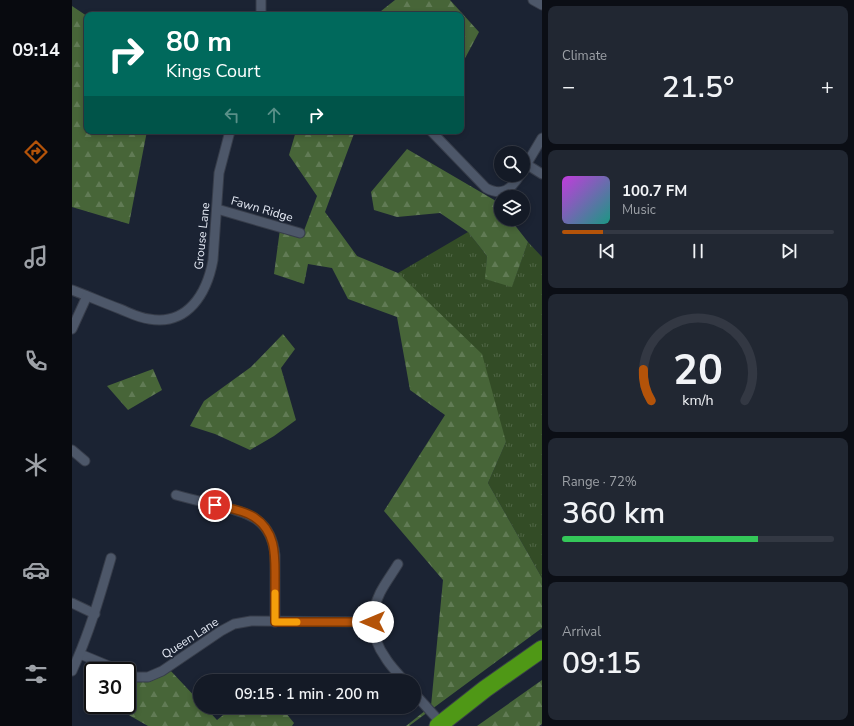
<!DOCTYPE html>
<html lang="en">
<head>
<meta charset="utf-8">
<style>
	:root { --surface:#141a26; --page:#212732; --text:#f1f3f6; --muted:#9da1a7; --line:#333843; --accent:#b45309 }
	body { margin:0; font-family:"Nunito Sans",sans-serif; background:var(--page); color:var(--text); height:100vh; display:flex; flex-direction:column; font-size:15px; white-space:nowrap }
	* { box-sizing:border-box; margin:0 }
	p { font-size:13px; color:var(--muted) }
	.icon { flex:none; width:22px; height:22px; fill:none; stroke:currentColor; stroke-width:2; stroke-linecap:round; stroke-linejoin:round }
	.map { position:relative; flex:1; overflow:hidden }
	.side { display:flex; flex-direction:column; gap:6px; padding:6px; background:#0b0e15; width:312px }
	.side>* { flex:none }
	.banner { position:absolute; left:12px; top:12px; width:380px; height:122px; border-radius:8px; box-shadow:0 2px 6px #0003,0 0 0 1px var(--line); background:#00695c; color:#fff; overflow:hidden }
	.controls { position:absolute; left:422px; top:146px; display:grid; gap:8px }
	.controls a { display:grid; place-items:center; width:36px; height:36px; border-radius:50%; background:var(--surface); box-shadow:0 2px 6px #0003,0 0 0 1px var(--line); font-size:20px }
	.speed { position:absolute; left:12px; top:662px; display:flex; gap:8px; font-size:20px; font-weight:700; text-align:center }
	.speed>* { display:grid; place-content:center; width:52px; height:52px; border-radius:50%; background:var(--surface); box-shadow:0 2px 6px #0003,0 0 0 1px var(--line); line-height:1 }
	.speed .limit { border:2px solid #111; border-radius:6px; background:#fff; color:#111 }
	.pin { position:absolute; display:grid; place-items:center; width:34px; height:34px; color:#fff; margin:-17px; border:2px solid #fff; border-radius:50%; box-shadow:0 1px 4px #0007 }
	.me { position:absolute; width:44px; margin:-22px; rotate:270deg; stroke-linejoin:round; filter:drop-shadow(0 0 3px #0008) }
	.turn { display:flex; align-items:center; gap:14px; height:84px; padding:0 16px; font-size:18px }
	.turn .icon { width:52px; height:52px; stroke-width:2.5 }
	.turn b { display:block; font-size:28px; line-height:34px }
	.lanes { display:flex; align-items:center; height:38px; padding:0 16px; background:#0003; justify-content:center; gap:20px; direction:ltr }
	.lanes .off { opacity:.35 }
	.big { font-size:30px; font-weight:600; line-height:1.1 }
	.side .widget { flex:1; display:flex; flex-direction:column; justify-content:center; gap:6px; min-width:0; padding:0 14px; border-radius:8px; background:var(--page) }
	.side .dial { align-items:center; gap:0 }
	.dial svg { height:104px; overflow:visible; fill:none; stroke:var(--line); stroke-width:7; stroke-linecap:round; text-anchor:middle }
	.dial text { fill:var(--text); stroke:none }
	.song { display:flex; align-items:center; gap:12px }
	.cover { width:48px; height:48px; border-radius:6px; background:linear-gradient(135deg,hsl(290 70% 55%),hsl(170 70% 35%)) }
	.played { height:4px; border-radius:2px; background:linear-gradient(90deg,var(--accent) 15%,var(--line) 15%) }
	.keys { display:flex; justify-content:space-around; direction:ltr }
	.heat { display:flex; justify-content:space-between; align-items:center; font-size:22px; direction:ltr }
	.charge { height:6px; border-radius:3px; background:linear-gradient(90deg,#34c759 72%,var(--line) 0) }
	.trip { position:absolute; left:121px; top:674px; width:228px; height:40px; border-radius:20px; background:var(--surface); box-shadow:0 2px 6px #0003,0 0 0 1px var(--line); font-weight:600; line-height:40px; text-align:center }
	main { display:flex; flex:1; min-height:0 }
	.tab-bar { display:flex; flex-direction:column; width:72px; justify-content:space-around; align-items:center; background:#080a0f; color:var(--muted) }
	.tab-bar .icon { width:28px; height:28px }
	.tab-bar .selected { color:var(--accent) }
	.tab-bar b { font-size:18px; color:var(--text) }
	.map>svg:first-child { display:block }
	.grass { fill:url(#grass-tufts) }
	.forest { fill:url(#forest-firs) }
	.lines { fill:none; stroke-linecap:round; stroke-linejoin:round }
	.street-casing { stroke:#373d4a; stroke-width:11 }
	.highway-casing { stroke:#373d4a; stroke-width:19 }
	.street { stroke:#4d5769; stroke-width:9 }
	.highway { stroke:#4f9816; stroke-width:17 }
	.route-casing { stroke:#753606; stroke-width:10 }
	.route { stroke:#b45309; stroke-width:7 }
	.slow { stroke:#f59e0b; stroke-width:7 }
	.labels { text-anchor:middle; stroke-width:3; stroke-linejoin:round; paint-order:stroke }
	.street-label { font-size:12px; fill:#e5eaf5; stroke:#1b2333 }
</style>
</head>
<body>
<main>
<nav class="tab-bar">
<b>09:14</b>
<svg class="icon selected" aria-label="directions" viewBox="0 0 24 24"><path d="M12 3l9 9-9 9-9-9zM9 14v-3h6M13 9l2 2-2 2"/></svg>
<svg class="icon" aria-label="music" viewBox="0 0 24 24"><path d="M9 18V5l10-2v13"/><circle cx="6" cy="18" r="3"/><circle cx="16" cy="16" r="3"/></svg>
<svg class="icon" aria-label="phone" viewBox="0 0 24 24"><path d="M5 4h4l2 5-3 2q2 4 5 5l2-3 5 2v4C11 20 4 13 5 4z"/></svg>
<svg class="icon" aria-label="climate" viewBox="0 0 24 24"><path d="M12 3v18M4 7l16 10M4 17L20 7"/></svg>
<svg class="icon" aria-label="car" viewBox="0 0 24 24"><path d="M5 17H2v-5l4-1 3-4h7l3 4 3 1v5h-3M9 17h6M6 11h13"/><circle cx="7" cy="17" r="2"/><circle cx="17" cy="17" r="2"/></svg>
<svg class="icon" aria-label="filters" viewBox="0 0 24 24"><path d="M4 7h16M4 17h16"/><circle cx="9" cy="7" r="2"/><circle cx="15" cy="17" r="2"/></svg>
</nav>
<div class="map">
<svg width="470" height="726" viewBox="0 0 470 726">
	<defs>
		<pattern id="grass-tufts" width="24" height="20" patternUnits="userSpaceOnUse"><rect width="24" height="20" fill="#334c26"/><path d="M3 7l-1-3M5 7V3M7 7l1-3M15 17l-1-3M17 17v-4M19 17l1-3" fill="none" stroke="#506646"/></pattern>
		<pattern id="forest-firs" width="22" height="20" patternUnits="userSpaceOnUse"><rect width="22" height="20" fill="#476538"/><path d="M5 1l3.5 6h-7zM16 11l3.5 6h-7z" fill="#617b55"/></pattern>
	</defs>
	<rect width="100%" height="100%" fill="#1b2333"/>
	<polygon class="grass" points="396,232 415,256 414,279 440,286 456,242 470,257 470,578 416,483 434,442 326,273"/>
	<g class="forest">
		<polygon points="323,0 378,0 407,32 390,64 389,15 304,15"/>
		<polygon points="0,6 15,16 15,131 75,131 57,224 0,207"/>
		<polygon points="224,131 283,131 253,212 285,256 326,273 410,354 434,442 416,483 470,578 470,628 337,726 334,726 359,706 371,580 312,511 373,415 338,390 325,317 276,299 260,268 236,264 232,284 202,274 208,229 230,236 245,196 217,155"/>
		<polygon points="335,149 424,201 429,207 429,219 438,219 456,242 440,287 413,279 415,256 396,232 368,213 325,217 302,210 299,192"/>
		<polygon points="211,334 223,349 209,368 224,420 202,436 178,450 143,434 118,426 132,401 179,367"/>
		<polygon points="81,369 90,390 56,410 35,386"/>
		<polygon points="97,669 128,702 128,707 133,707 145,720 161,707 209,707 222,723 220,726 76,726 48,710 50,705 55,705 55,691 61,674 79,676"/>
		<polygon points="470,680 470,724 467,726 405,726"/>
	</g>
	<g class="lines">
		<defs>
			<g id="street">
				<polyline points="189,0 189,15"/>
				<polyline points="461,0 470,5"/>
				<path d="M359 131 414 188C431 197 439 189 448 175"/>
				<polyline points="454,164 470,174"/>
				<polyline points="451,170 470,138"/>
				<polyline points="145,209 228,233"/>
				<path d="M0 290C16 296 32 303 48 309 58 313 67 318 77 319 116 326 135 293 141 260L147 173 158 131"/>
				<polyline points="0,329 15,296"/>
				<polyline points="0,450 13,461"/>
				<path d="M104 495C119 499 134 503 149 506 179 514 199 520 203 555V622"/>
				<path d="M326 564C320 574 313 583 308 593 298 613 299 638 313 657 318 666 326 673 332 681"/>
				<polyline points="0,603 23,614"/>
				<polyline points="8,654 49,671"/>
				<path d="M0 671C17 634 28 596 39 558"/>
				<polyline points="55,673 63,677 76,677 90,671 149,631 162,624 179,621 301,622"/>
				<polyline points="342,693 369,723"/>
			</g>
			<polyline id="highway" points="366,726 413,689 470,649"/>
		</defs>
		<use href="#street" class="street-casing"/>
		<use href="#highway" class="highway-casing"/>
		<use href="#street" class="street"/>
		<use href="#highway" class="highway"/>
	</g>
	<g class="lines">
		<defs>
			<path id="route" d="M143 505C156 508 171 510 182 517 205 532 203 557 203 581 203 595 203 608 203 622H301"/>
		</defs>
		<use href="#route" class="route-casing"/>
		<use href="#route" class="route"/>
		<polyline class="slow" points="203,593 203,622 225,622"/>
	</g>
	<g class="labels">
		<g class="street-label">
			<text transform="translate(190 209) rotate(16)" y="4">Fawn Ridge</text>
			<text transform="translate(130 236) rotate(-84)" y="4">Grouse Lane</text>
			<text transform="translate(118 638) rotate(-33)" y="4">Queen Lane</text>
		</g>
	</g>
</svg>
<div class="controls">
<a><svg class="icon" aria-label="search" viewBox="0 0 24 24"><circle cx="10" cy="10" r="6"/><path d="M15 15l6 6"/></svg></a>
<a><svg class="icon" aria-label="layers" viewBox="0 0 24 24"><path d="M12 4l9 5-9 5-9-5zM3 14l9 5 9-5"/></svg></a>
</div>
<div class="speed"><div class="limit">30</div></div>
<div class="pin" style="left:143px;top:505px;background:#d93025"><svg class="icon" aria-label="arrive" viewBox="0 0 24 24"><path d="M6 21V4h12l-3 4 3 4H6"/></svg></div>
<svg class="me" style="left:301px;top:622px" viewBox="-20 -20 40 40"><circle r="19" fill="#fff"/><path d="M0-13L10 11 0 6-10 11z" fill="#b45309"/></svg>
<div class="trip">09:15 · 1 min · 200 m</div>
<div class="banner">
<div class="turn"><svg class="icon" aria-label="right" viewBox="0 0 24 24"><path d="M7 20v-9h11M14 6l5 5-5 5"/></svg><div><b>80 m</b>Kings Court</div></div>
<div class="lanes"><svg class="icon off" aria-label="left" viewBox="0 0 24 24"><path d="M17 20v-9H6M10 6l-5 5 5 5"/></svg><svg class="icon off" aria-label="ahead" viewBox="0 0 24 24"><path d="M12 20V5M6 11l6-6 6 6"/></svg><svg class="icon" aria-label="right" viewBox="0 0 24 24"><path d="M7 20v-9h11M14 6l5 5-5 5"/></svg></div>
</div>
</div>
<section class="side">
<div class="widget"><p>Climate</p>
<div class="heat"><a>−</a><b class="big">21.5°</b><a>+</a></div>
</div>
<div class="widget">
<div class="song"><i class="cover"></i><div><b>100.7 FM</b><p>Music</p></div></div>
<div class="played"></div>
<div class="keys"><svg class="icon" aria-label="previous" viewBox="0 0 24 24"><path d="M18 5L8 12l10 7zM5 5v14"/></svg><svg class="icon" aria-label="pause" viewBox="0 0 24 24"><path d="M8 5v14M16 5v14"/></svg><svg class="icon" aria-label="next" viewBox="0 0 24 24"><path d="M6 5l10 7-10 7zM19 5v14"/></svg></div>
</div>
<div class="widget dial"><svg viewBox="0 0 100 80">
<path d="M14 69A42 42 0 1 1 86 69"/>
<path d="M14 69A42 42 0 0 1 8 45" stroke="#b45309"/>
<text x="50" y="56" font-size="32" font-weight="700">20</text>
<text x="50" y="72" font-size="11">km/h</text>
</svg></div>
<div class="widget"><p>Range · 72%</p><b class="big">360 km</b><div class="charge"></div></div>
<div class="widget"><p>Arrival</p><b class="big">09:15</b></div>
</section>
</main>
</body>
</html>
